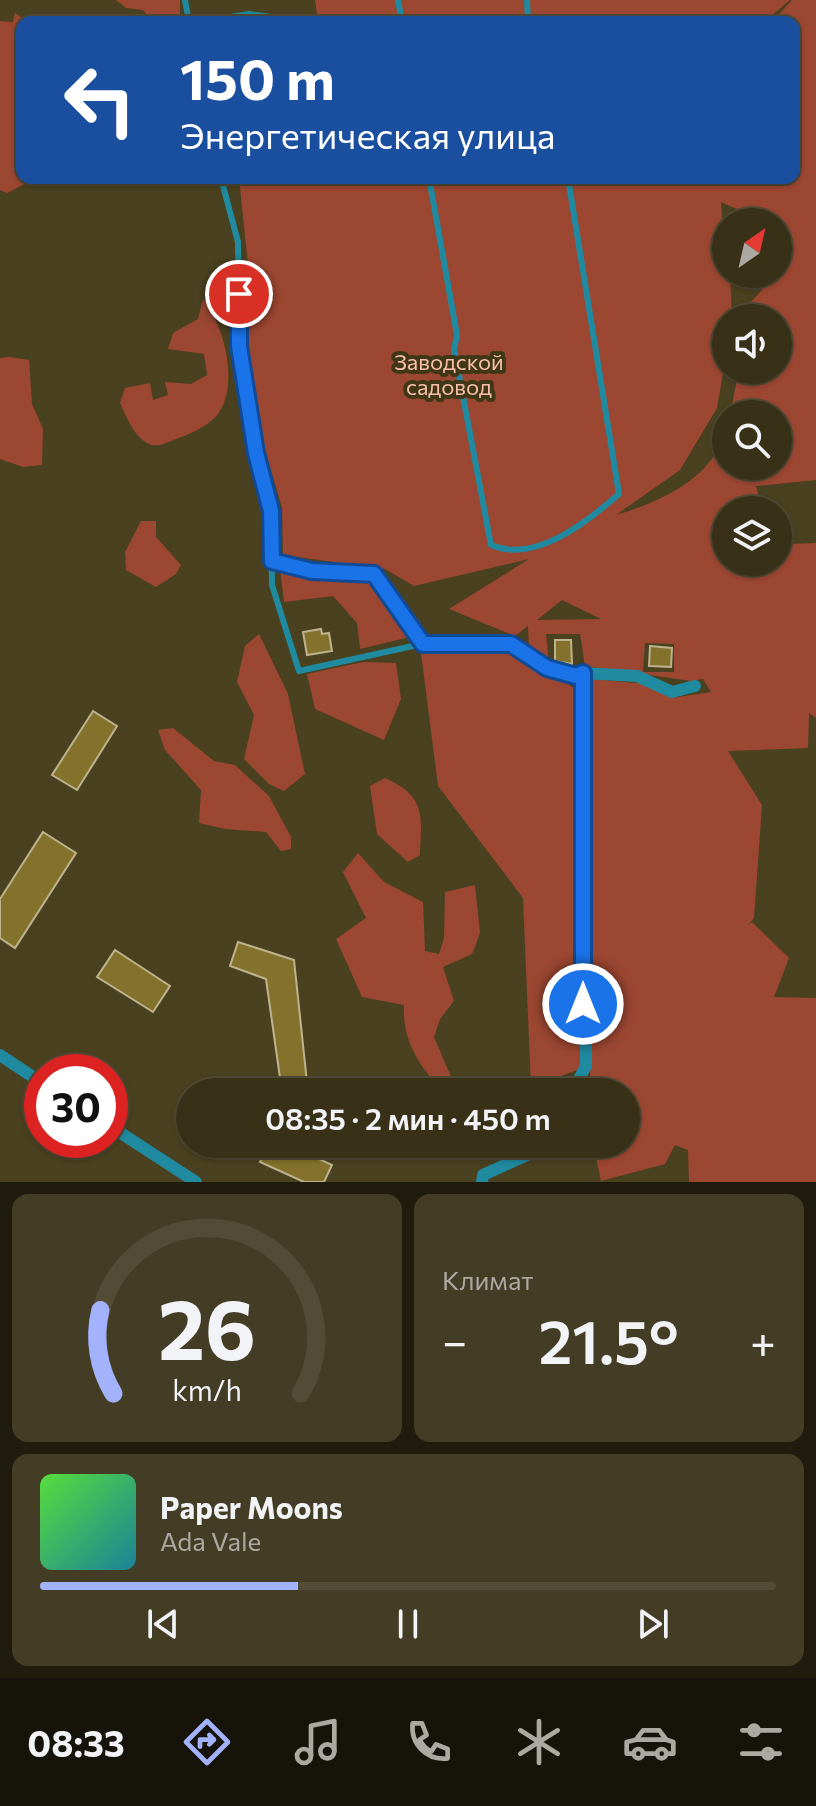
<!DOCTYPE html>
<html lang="ru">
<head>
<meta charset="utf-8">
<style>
	:root { --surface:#383118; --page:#433d25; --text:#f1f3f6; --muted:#aba9a2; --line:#524c37; --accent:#a3b2fd }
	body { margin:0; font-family:Commissioner,sans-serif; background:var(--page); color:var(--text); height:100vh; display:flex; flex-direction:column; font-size:30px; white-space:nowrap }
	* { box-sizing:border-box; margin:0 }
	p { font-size:26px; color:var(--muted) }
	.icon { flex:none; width:44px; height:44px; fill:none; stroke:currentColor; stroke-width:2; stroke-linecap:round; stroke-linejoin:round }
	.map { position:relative; height:1182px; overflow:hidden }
	.drawer { display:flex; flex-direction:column; gap:12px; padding:12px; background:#1f1b0d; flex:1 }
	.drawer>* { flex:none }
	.banner { position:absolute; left:16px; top:16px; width:784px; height:168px; border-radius:16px; box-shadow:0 2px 6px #0004,0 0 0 2px var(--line); background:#1a4fa0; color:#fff; overflow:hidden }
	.needle { width:52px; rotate:34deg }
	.controls { position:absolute; left:712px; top:208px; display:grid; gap:16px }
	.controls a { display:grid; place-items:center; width:80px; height:80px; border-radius:50%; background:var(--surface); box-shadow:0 2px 6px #0004,0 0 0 2px var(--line); font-size:40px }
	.speed { position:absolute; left:24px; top:1054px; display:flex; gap:16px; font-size:40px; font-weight:700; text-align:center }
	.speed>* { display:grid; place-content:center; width:104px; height:104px; border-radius:50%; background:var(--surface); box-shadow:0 2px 6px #0004,0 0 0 2px var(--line); line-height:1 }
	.speed .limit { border:12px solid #d22; background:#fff; color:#111 }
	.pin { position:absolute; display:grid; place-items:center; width:68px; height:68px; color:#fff; margin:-34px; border:4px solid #fff; border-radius:50%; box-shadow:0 2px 8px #0007 }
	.me { position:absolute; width:88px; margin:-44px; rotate:0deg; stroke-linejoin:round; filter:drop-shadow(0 0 6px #0008) }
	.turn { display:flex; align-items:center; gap:28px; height:168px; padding:0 32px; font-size:36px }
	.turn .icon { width:104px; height:104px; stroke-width:2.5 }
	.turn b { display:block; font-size:56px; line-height:68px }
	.big { font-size:60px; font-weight:600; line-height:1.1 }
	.drawer .card { flex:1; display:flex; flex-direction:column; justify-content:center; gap:12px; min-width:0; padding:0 28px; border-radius:16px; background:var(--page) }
	.drawer .dial { align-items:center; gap:0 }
	.dial svg { height:208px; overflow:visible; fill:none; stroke:var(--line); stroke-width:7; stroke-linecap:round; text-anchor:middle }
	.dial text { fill:var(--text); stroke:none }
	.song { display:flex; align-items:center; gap:24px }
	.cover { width:96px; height:96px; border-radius:12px; background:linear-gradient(135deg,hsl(110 70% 55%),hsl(190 70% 35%)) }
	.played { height:8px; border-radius:4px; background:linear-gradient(90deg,var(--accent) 35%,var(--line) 35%) }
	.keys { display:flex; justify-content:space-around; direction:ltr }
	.heat { display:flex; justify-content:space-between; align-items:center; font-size:44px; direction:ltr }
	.drawer .tiles { flex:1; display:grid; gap:12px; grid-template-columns:1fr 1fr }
	.card:last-child { grid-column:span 2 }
	.trip { position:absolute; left:176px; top:1078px; width:464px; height:80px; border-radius:40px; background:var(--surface); box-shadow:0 2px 6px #0004,0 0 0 2px var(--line); font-weight:600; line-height:80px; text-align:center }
	.menu { display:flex; height:128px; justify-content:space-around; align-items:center; background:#16140a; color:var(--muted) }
	.menu .icon { width:56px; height:56px }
	.menu .current { color:var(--accent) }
	.menu b { font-size:36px; color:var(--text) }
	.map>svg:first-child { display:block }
	.green { fill:#9c4732; fill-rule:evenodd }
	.building { fill:#84722c; stroke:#bdb48f; stroke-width:2 }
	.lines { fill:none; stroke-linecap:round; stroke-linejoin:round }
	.service { stroke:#208aa0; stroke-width:6 }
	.minor { stroke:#208aa0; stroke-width:12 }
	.route-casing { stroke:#114b97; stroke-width:20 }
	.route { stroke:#1a73e8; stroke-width:14 }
	.labels { text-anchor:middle; stroke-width:8; stroke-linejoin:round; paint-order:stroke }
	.park-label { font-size:22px; fill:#fabeae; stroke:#3f3716 }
</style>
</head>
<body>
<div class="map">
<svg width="816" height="1182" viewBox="0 0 816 1182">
	<rect width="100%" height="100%" fill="#4a4120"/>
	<g class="green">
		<polygon points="116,0 180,0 180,22 153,22 143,10 126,8"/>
		<polygon points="315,0 790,0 764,22 318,22"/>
		<path d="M792 0H816V480L756 486 762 510H726V562H778V533L788 544 816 543V718L809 713 808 748 728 751 762 805 754 918 747 926 752 922 789 958 774 997 816 998V1182H689L688 1150 675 1145 665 1164 601 1181 593 1144H626V1092H590V679L649 684 671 698 711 692 703 679 691 681 585 666 580 634H546L549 663 529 649 528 626 515 636 449 609 529 559 414 586 385 569 283 555 282 508 255 415 243 320 248 265 239 178H794V22H772ZM721 202 748 214 755 222H778V274H759L762 290 749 304 746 318H778V370H739L730 414H778V466H726V429C713 479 662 501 616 515L680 470 717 408 726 356V318H732L730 274H726ZM562 600 601 619 537 620ZM645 643 674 644V672H643Z"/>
		<polygon points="15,13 28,22 22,22 22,178 36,178 7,193 0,190 0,21 13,22"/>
		<path d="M203 299C224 325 240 385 218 414 209 426 190 434 176 439 167 442 157 449 147 443 134 436 126 416 120 403L125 388 150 383 153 400 168 395 165 382 191 384 207 375 204 354 168 349 173 333 198 319Z"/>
		<polygon points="10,357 29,360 32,404 43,429 42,465 23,467 0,459 0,358"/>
		<polygon points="141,521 156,521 156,537 181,565 176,574 156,587 126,570 125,552"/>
		<polygon points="280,569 306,576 370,579 410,637 360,649 357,623 333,596 284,602"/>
		<polygon points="259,634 288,694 305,774 284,791 269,784 244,759 254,715 237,682 245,646"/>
		<polygon points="452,646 502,647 578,690 583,1068 531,1087 523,898 438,786 421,653"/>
		<polygon points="363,662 396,663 401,699 384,740 315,709 307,674"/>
		<polygon points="173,728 214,761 235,765 269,796 291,837 291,849 281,851 266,832 225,829 199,823 201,790 165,750 158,730"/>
		<path d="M385 778C426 796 422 816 420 855L408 862 377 834 370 786Z"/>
		<path d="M358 853 384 882 423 902 425 951 439 954 444 938 445 892 475 885 480 933 472 954 443 967 454 1001 440 1019 434 1037 455 1086 454 1092H443C419 1065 402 1041 404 1005L362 997 336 939 366 918 343 872Z"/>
	</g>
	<g class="building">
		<polygon points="321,629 322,634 329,633 332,651 307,655 303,632"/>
		<polygon points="555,640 571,640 572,664 555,661"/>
		<polygon points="650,646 672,648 671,667 649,666"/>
		<polygon points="93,711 117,726 77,790 52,775"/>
		<polygon points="43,832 76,853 15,948 0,938 0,899"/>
		<polygon points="238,942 294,960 308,1092 282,1092 266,979 230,966"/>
		<polygon points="115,950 170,986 153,1012 97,977"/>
		<polygon points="268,1144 287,1144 332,1165 324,1182 304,1182 260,1162"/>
	</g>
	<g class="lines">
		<g class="service">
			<polyline points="185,0 189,22"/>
			<polyline points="398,0 402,22"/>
			<polyline points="527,0 528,22"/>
			<polyline points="200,22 249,14 294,20"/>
			<polyline points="221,178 238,242 239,346 256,453 271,511 272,585 299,671 422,644"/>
			<path d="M429 178 457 335 454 349 491 545C535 564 587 522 619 494L568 178"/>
		</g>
		<g class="minor">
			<polyline points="272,561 312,571 374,574 423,644 511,644 547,668 576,676 583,673 637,676 672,692 695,686"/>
			<polyline points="0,1055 42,1083"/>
			<polyline points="572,1092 586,1066 583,673"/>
			<polyline points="110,1126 196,1182"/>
			<polyline points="482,1182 483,1175 540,1149 543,1144"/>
		</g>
	</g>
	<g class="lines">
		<defs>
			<polyline id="route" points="239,294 239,346 256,453 271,511 272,561 312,571 374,574 423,644 511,644 547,668 576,676 583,673 583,1004"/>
		</defs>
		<use href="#route" class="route-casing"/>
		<use href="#route" class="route"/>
	</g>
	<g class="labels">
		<g class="park-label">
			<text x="449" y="370">Заводской<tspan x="449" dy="25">садовод</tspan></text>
		</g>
	</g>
</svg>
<div class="controls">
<a><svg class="needle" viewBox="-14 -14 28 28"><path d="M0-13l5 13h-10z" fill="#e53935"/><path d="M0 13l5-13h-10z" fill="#aba9a2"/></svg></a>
<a><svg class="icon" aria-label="sound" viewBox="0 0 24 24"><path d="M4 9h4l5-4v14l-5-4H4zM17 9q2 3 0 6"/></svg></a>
<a><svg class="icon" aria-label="search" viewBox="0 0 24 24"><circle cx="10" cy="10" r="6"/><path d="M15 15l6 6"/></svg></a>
<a><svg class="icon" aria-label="layers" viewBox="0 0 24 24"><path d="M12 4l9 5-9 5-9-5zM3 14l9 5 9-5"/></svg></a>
</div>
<div class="speed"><div class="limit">30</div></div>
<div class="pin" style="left:239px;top:294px;background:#d93025"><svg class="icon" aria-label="arrive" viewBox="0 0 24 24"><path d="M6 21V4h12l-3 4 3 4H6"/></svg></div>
<svg class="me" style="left:583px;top:1004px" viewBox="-20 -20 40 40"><circle r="17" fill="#1a73e8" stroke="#fff" stroke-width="3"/><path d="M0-11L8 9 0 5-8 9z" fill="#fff"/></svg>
<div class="trip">08:35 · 2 мин · 450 m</div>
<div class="banner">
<div class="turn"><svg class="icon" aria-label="left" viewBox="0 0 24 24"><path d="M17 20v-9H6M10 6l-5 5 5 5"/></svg><div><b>150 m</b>Энергетическая улица</div></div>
</div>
</div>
<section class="drawer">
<div class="tiles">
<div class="card dial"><svg viewBox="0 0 100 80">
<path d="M14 69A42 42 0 1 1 86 69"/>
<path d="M14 69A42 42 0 0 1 9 37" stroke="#a3b2fd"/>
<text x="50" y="56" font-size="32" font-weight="700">26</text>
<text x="50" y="72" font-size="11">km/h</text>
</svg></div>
<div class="card"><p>Климат</p>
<div class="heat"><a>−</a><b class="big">21.5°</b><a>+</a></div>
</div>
<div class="card">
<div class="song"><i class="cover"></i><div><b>Paper Moons</b><p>Ada Vale</p></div></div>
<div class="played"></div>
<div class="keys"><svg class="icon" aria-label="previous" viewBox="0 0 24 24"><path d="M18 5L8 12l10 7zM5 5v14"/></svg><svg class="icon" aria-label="pause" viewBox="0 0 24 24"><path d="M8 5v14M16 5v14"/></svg><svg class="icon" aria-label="next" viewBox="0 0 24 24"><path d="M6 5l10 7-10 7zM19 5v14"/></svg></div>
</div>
</div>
</section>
<nav class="menu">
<b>08:33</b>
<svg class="icon current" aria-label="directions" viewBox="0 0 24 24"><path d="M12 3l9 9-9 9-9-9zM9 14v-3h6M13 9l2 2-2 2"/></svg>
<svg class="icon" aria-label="music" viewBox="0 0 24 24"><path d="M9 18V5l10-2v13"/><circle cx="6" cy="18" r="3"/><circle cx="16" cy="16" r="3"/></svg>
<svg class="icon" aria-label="phone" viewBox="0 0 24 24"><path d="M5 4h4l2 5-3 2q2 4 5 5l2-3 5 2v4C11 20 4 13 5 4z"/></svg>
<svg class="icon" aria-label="climate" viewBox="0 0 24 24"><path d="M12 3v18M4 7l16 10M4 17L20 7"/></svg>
<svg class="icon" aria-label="car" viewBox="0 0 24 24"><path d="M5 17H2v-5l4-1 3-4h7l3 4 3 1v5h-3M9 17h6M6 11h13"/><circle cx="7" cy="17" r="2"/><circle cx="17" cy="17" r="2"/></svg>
<svg class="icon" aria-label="filters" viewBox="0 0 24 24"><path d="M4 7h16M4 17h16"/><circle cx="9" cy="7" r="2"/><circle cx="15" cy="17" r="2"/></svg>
</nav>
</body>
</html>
